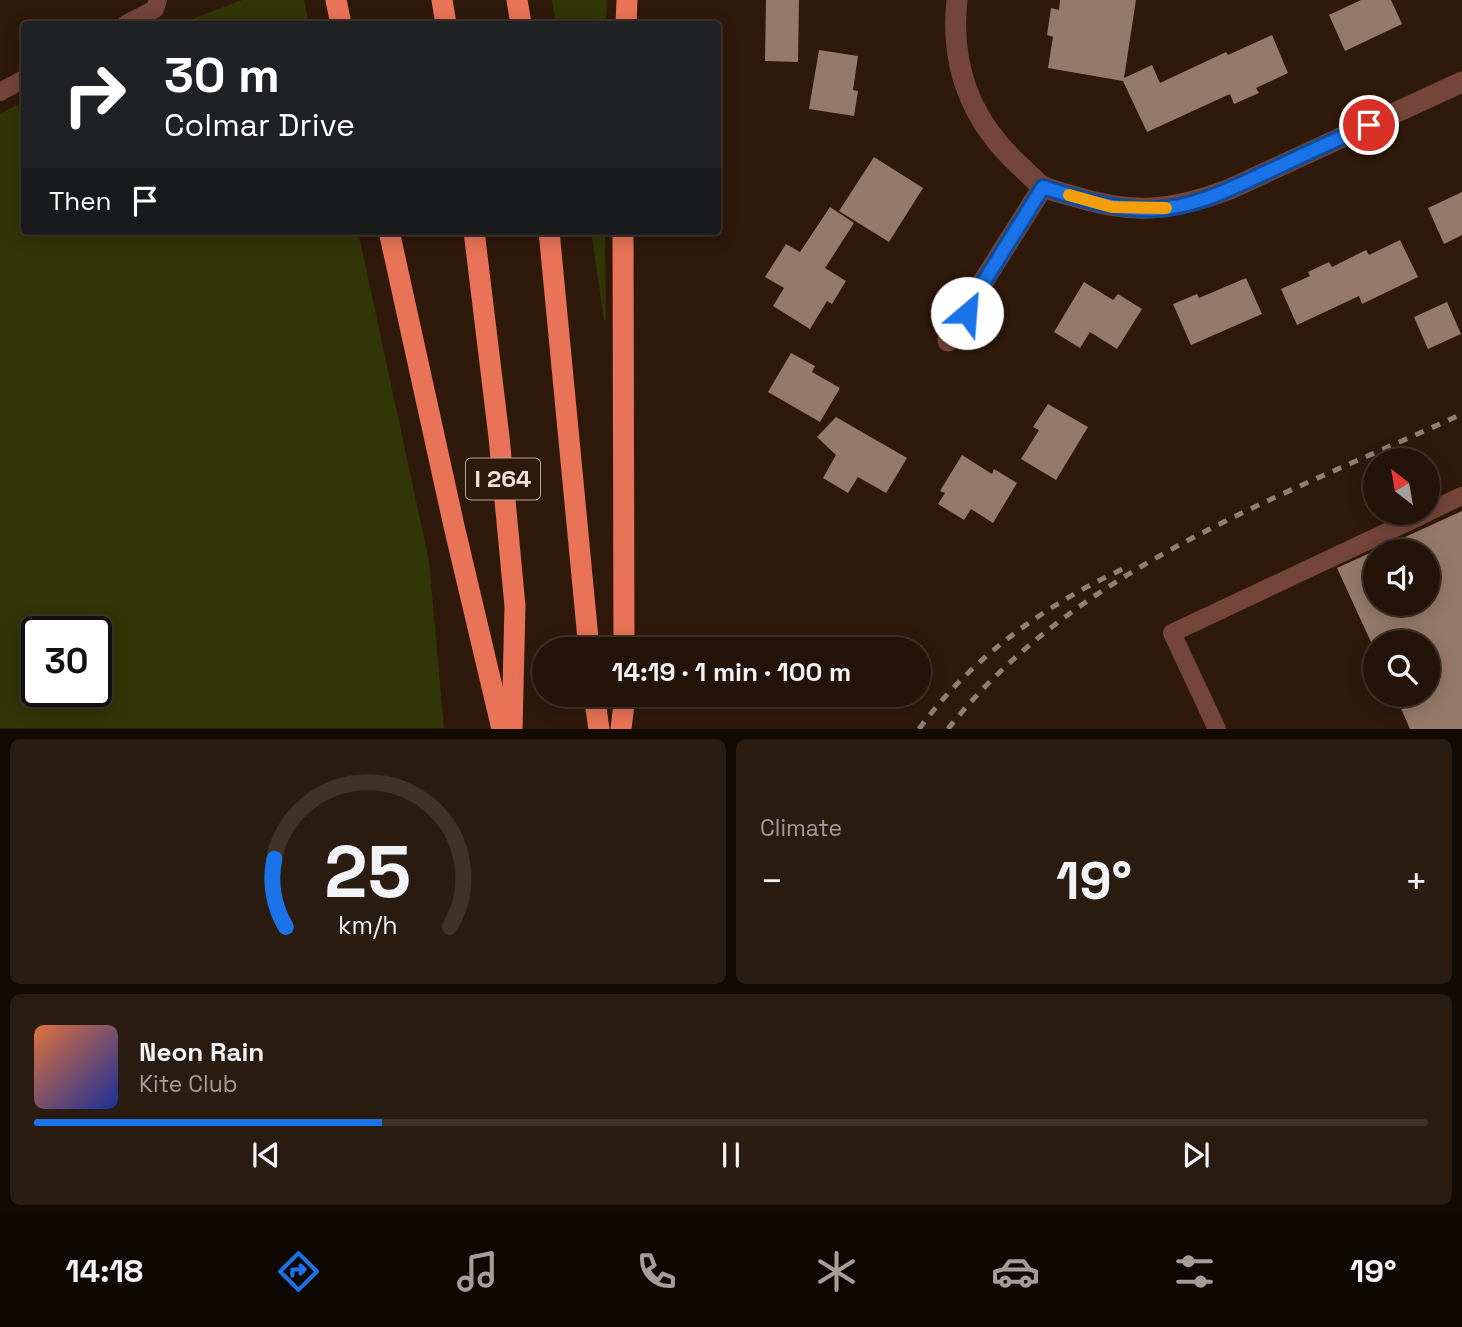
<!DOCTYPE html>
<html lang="en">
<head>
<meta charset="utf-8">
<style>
	:root { --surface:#231308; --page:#2b1c12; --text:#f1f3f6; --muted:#a39e9c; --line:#403229; --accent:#1a73e8 }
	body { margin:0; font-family:"Space Grotesk",sans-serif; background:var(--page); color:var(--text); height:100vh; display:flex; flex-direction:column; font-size:26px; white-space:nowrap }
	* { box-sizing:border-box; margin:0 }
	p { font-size:23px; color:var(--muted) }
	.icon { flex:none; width:38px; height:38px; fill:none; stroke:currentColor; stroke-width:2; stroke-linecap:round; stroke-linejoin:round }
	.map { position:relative; height:729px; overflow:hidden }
	.drawer { display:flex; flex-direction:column; gap:10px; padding:10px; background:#130a04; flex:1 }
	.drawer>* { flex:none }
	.top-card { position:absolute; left:21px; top:21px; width:700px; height:214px; border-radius:7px; box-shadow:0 4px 18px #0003,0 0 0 2px var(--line); background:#202124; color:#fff; overflow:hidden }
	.needle { width:46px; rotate:329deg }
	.fabs { position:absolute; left:1363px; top:448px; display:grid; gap:14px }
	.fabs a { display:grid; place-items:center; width:77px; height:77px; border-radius:50%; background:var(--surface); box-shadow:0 4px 18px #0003,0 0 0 2px var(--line); font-size:35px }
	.speed { position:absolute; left:21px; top:616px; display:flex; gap:14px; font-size:35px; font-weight:700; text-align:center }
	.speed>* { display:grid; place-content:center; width:91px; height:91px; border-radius:50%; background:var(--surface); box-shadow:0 4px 18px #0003,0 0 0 2px var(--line); line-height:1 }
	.speed .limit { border:4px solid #111; border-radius:10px; background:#fff; color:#111 }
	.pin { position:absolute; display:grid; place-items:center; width:60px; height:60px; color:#fff; margin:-30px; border:4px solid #fff; border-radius:50%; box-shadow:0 2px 7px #0007 }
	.me { position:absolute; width:77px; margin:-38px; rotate:27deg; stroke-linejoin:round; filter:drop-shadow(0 0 5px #0008) }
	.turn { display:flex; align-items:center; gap:24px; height:147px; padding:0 28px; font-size:32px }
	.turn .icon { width:91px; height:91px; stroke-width:2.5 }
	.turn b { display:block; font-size:49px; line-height:60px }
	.then { display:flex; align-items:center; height:66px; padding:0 28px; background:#0003; gap:14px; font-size:26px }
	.big { font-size:52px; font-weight:800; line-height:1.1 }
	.drawer .card { flex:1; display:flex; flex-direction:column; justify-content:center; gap:10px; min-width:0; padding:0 24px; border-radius:10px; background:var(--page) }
	.drawer .dial { align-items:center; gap:0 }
	.dial svg { height:182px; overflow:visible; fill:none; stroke:var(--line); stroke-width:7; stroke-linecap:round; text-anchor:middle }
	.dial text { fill:var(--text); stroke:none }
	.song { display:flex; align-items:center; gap:21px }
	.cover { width:84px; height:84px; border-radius:10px; background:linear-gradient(135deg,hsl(20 70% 55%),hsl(230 70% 35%)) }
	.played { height:7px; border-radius:4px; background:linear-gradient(90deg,var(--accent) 25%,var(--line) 25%) }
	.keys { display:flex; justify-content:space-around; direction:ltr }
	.heat { display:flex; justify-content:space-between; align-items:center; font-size:38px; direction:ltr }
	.drawer .tiles { flex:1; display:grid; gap:10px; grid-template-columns:1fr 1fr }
	.card:last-child { grid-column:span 2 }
	.trip { position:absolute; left:532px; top:637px; width:399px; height:70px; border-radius:35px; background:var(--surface); box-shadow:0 4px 18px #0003,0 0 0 2px var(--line); font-weight:800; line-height:70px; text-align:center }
	.tabs { display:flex; height:112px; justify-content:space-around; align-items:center; background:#0e0803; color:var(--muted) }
	.tabs .icon { width:49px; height:49px }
	.tabs .on { color:var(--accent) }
	.tabs b { font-size:32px; color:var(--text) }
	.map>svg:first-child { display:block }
	.green { fill:#303606; fill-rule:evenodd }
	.building { fill:#967a69; fill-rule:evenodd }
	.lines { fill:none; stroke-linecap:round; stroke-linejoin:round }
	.service { stroke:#744539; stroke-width:18 }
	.minor { stroke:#744539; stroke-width:21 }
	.motorway { stroke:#e87357; stroke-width:21 }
	.rail { stroke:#927f74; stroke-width:5; stroke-dasharray:9 9; stroke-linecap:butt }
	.route-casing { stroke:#114b97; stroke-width:18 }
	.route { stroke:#1a73e8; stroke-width:12 }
	.slow { stroke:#f59e0b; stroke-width:12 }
	.labels { text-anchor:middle; stroke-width:7; stroke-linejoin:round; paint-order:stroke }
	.shield { fill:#2f190b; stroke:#b7a59a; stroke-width:2 }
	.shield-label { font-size:24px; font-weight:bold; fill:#f1e1d8 }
</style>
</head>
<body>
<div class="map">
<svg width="1462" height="729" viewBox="0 0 1462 729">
	<rect width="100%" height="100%" fill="#2f190b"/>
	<g class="green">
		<polygon points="242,0 304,0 309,24 179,24"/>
		<polygon points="552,0 607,0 606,24 556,24"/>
		<path d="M24 101V231H358L429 561 444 728H0V114ZM37 632H96V691H37Z"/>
		<polygon points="591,231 605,231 606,320 604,321"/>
	</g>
	<g class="building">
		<polygon points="766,0 799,0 798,62 765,61"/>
		<polygon points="1060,0 1136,0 1124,78 1152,65 1160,83 1226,52 1228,55 1272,35 1288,73 1256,88 1259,93 1234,104 1230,94 1147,132 1123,81 1048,68 1053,37 1047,35 1051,8 1059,10"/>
		<polygon points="1361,0 1391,0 1402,24 1345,51 1329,15"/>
		<polygon points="819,50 858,56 853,90 858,91 854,116 809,109"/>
		<polygon points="874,157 923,188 889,242 839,211"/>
		<polygon points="1462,192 1462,235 1444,244 1428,208"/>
		<polygon points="830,207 854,223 825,268 846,281 832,304 827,301 810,329 773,306 784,288 765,277 786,244 800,252"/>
		<polygon points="1400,240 1418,277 1362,304 1359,296 1297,325 1281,289 1310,276 1308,272 1329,262 1332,267 1366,250 1369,255"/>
		<polygon points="1246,278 1262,314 1191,345 1173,304 1197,294 1199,298"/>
		<polygon points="1084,282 1113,300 1118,294 1142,309 1117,349 1090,332 1080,348 1054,332"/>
		<polygon points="1447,302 1461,334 1428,349 1414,317"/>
		<polygon points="791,353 815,366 812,372 840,388 820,422 768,392"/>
		<polygon points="1048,404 1088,427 1056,480 1021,459 1039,430 1033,427"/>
		<polygon points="836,417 907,458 886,493 858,477 848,493 823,478 836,455 817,437"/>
		<polygon points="962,455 992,474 994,469 1017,483 993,523 971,509 964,520 938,504 945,493 940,491"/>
		<path d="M1462 511V729H1410L1395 695H1428V642H1376V653L1337 568ZM1376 551H1428V604H1376Z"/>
	</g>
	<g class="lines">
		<g class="service">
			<polyline points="126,24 155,9 158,0"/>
			<polyline points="0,92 24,79"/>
			<polyline points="1428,512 1462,496"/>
			<polyline points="1217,729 1172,633 1427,513"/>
		</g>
		<g class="minor">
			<path d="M957 0C950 66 970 119 1018 164 1026 171 1034 181 1042 186 1051 191 1063 193 1073 196 1132 215 1172 211 1230 189L1462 82"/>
			<polyline points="948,341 967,313 969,304 1043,187"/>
		</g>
		<g class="motorway">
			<polyline points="336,0 341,24"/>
			<polyline points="442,0 446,24"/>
			<polyline points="517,0 521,24"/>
			<polyline points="626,24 627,0"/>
			<polyline points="389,231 454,526 502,729"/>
			<polyline points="474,231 499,437 515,606 512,729"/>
			<polyline points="549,231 589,649"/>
			<polyline points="623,231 624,649"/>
			<polyline points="594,695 599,729"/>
			<polyline points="621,729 625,695"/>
		</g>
		<g class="rail">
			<path d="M919 729C971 658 1046 604 1125 568"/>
			<path d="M948 729C1076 567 1281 497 1462 414"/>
		</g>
	</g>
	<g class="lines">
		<defs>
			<path id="route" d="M967 313 970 304 1043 187C1080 199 1117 211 1157 209 1196 207 1232 188 1267 172 1301 156 1335 140 1369 125"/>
		</defs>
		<use href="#route" class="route-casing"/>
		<use href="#route" class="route"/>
		<polyline class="slow" points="1069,195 1112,207 1166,208"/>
	</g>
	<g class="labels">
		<rect class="shield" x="466" y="458.5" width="74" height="41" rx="5"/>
		<g class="shield-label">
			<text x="503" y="487">I 264</text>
		</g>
	</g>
</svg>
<div class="fabs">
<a><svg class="needle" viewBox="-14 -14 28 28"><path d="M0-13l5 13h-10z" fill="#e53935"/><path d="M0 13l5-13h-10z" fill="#a39e9c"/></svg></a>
<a><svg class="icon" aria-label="sound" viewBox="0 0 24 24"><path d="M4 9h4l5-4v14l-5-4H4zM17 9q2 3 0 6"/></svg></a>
<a><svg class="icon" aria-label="search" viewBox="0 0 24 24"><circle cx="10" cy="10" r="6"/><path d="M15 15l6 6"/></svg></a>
</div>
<div class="speed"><div class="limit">30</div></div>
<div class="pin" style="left:1369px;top:125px;background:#d93025"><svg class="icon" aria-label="arrive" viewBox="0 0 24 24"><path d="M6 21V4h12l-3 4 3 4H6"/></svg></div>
<svg class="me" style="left:967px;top:313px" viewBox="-20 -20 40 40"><circle r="19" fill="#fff"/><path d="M0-13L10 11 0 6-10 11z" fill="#1a73e8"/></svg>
<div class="trip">14:19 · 1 min · 100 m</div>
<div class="top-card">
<div class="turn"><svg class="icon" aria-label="right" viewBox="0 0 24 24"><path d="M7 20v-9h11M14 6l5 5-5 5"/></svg><div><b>30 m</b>Colmar Drive</div></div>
<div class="then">Then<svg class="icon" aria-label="arrive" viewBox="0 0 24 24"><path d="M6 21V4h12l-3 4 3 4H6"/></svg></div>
</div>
</div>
<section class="drawer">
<div class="tiles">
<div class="card dial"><svg viewBox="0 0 100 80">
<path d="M14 69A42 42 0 1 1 86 69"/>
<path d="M14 69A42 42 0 0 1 9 39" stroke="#1a73e8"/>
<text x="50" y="56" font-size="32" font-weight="700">25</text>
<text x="50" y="72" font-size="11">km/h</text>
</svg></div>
<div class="card"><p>Climate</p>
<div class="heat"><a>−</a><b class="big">19°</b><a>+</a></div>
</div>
<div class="card">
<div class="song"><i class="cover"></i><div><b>Neon Rain</b><p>Kite Club</p></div></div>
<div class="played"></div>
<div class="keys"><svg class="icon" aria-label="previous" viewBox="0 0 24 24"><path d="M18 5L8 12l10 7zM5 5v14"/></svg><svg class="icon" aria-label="pause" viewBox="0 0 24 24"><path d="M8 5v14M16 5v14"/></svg><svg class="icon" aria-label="next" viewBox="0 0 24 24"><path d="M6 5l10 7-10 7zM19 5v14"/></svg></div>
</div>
</div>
</section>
<nav class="tabs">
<b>14:18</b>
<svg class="icon on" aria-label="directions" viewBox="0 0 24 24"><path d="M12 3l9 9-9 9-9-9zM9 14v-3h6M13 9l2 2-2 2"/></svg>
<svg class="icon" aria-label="music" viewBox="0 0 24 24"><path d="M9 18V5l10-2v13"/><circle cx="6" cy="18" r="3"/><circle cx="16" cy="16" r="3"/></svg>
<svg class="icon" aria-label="phone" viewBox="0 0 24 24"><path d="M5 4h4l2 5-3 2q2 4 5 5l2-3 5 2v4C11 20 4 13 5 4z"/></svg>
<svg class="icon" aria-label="climate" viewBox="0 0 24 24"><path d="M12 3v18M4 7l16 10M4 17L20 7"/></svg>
<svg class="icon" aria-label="car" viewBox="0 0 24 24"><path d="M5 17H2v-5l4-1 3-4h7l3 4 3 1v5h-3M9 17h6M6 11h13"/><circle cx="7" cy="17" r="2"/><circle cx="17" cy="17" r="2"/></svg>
<svg class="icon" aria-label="filters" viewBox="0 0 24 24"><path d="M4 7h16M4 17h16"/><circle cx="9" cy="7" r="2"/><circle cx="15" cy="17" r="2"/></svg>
<b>19°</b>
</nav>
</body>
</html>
